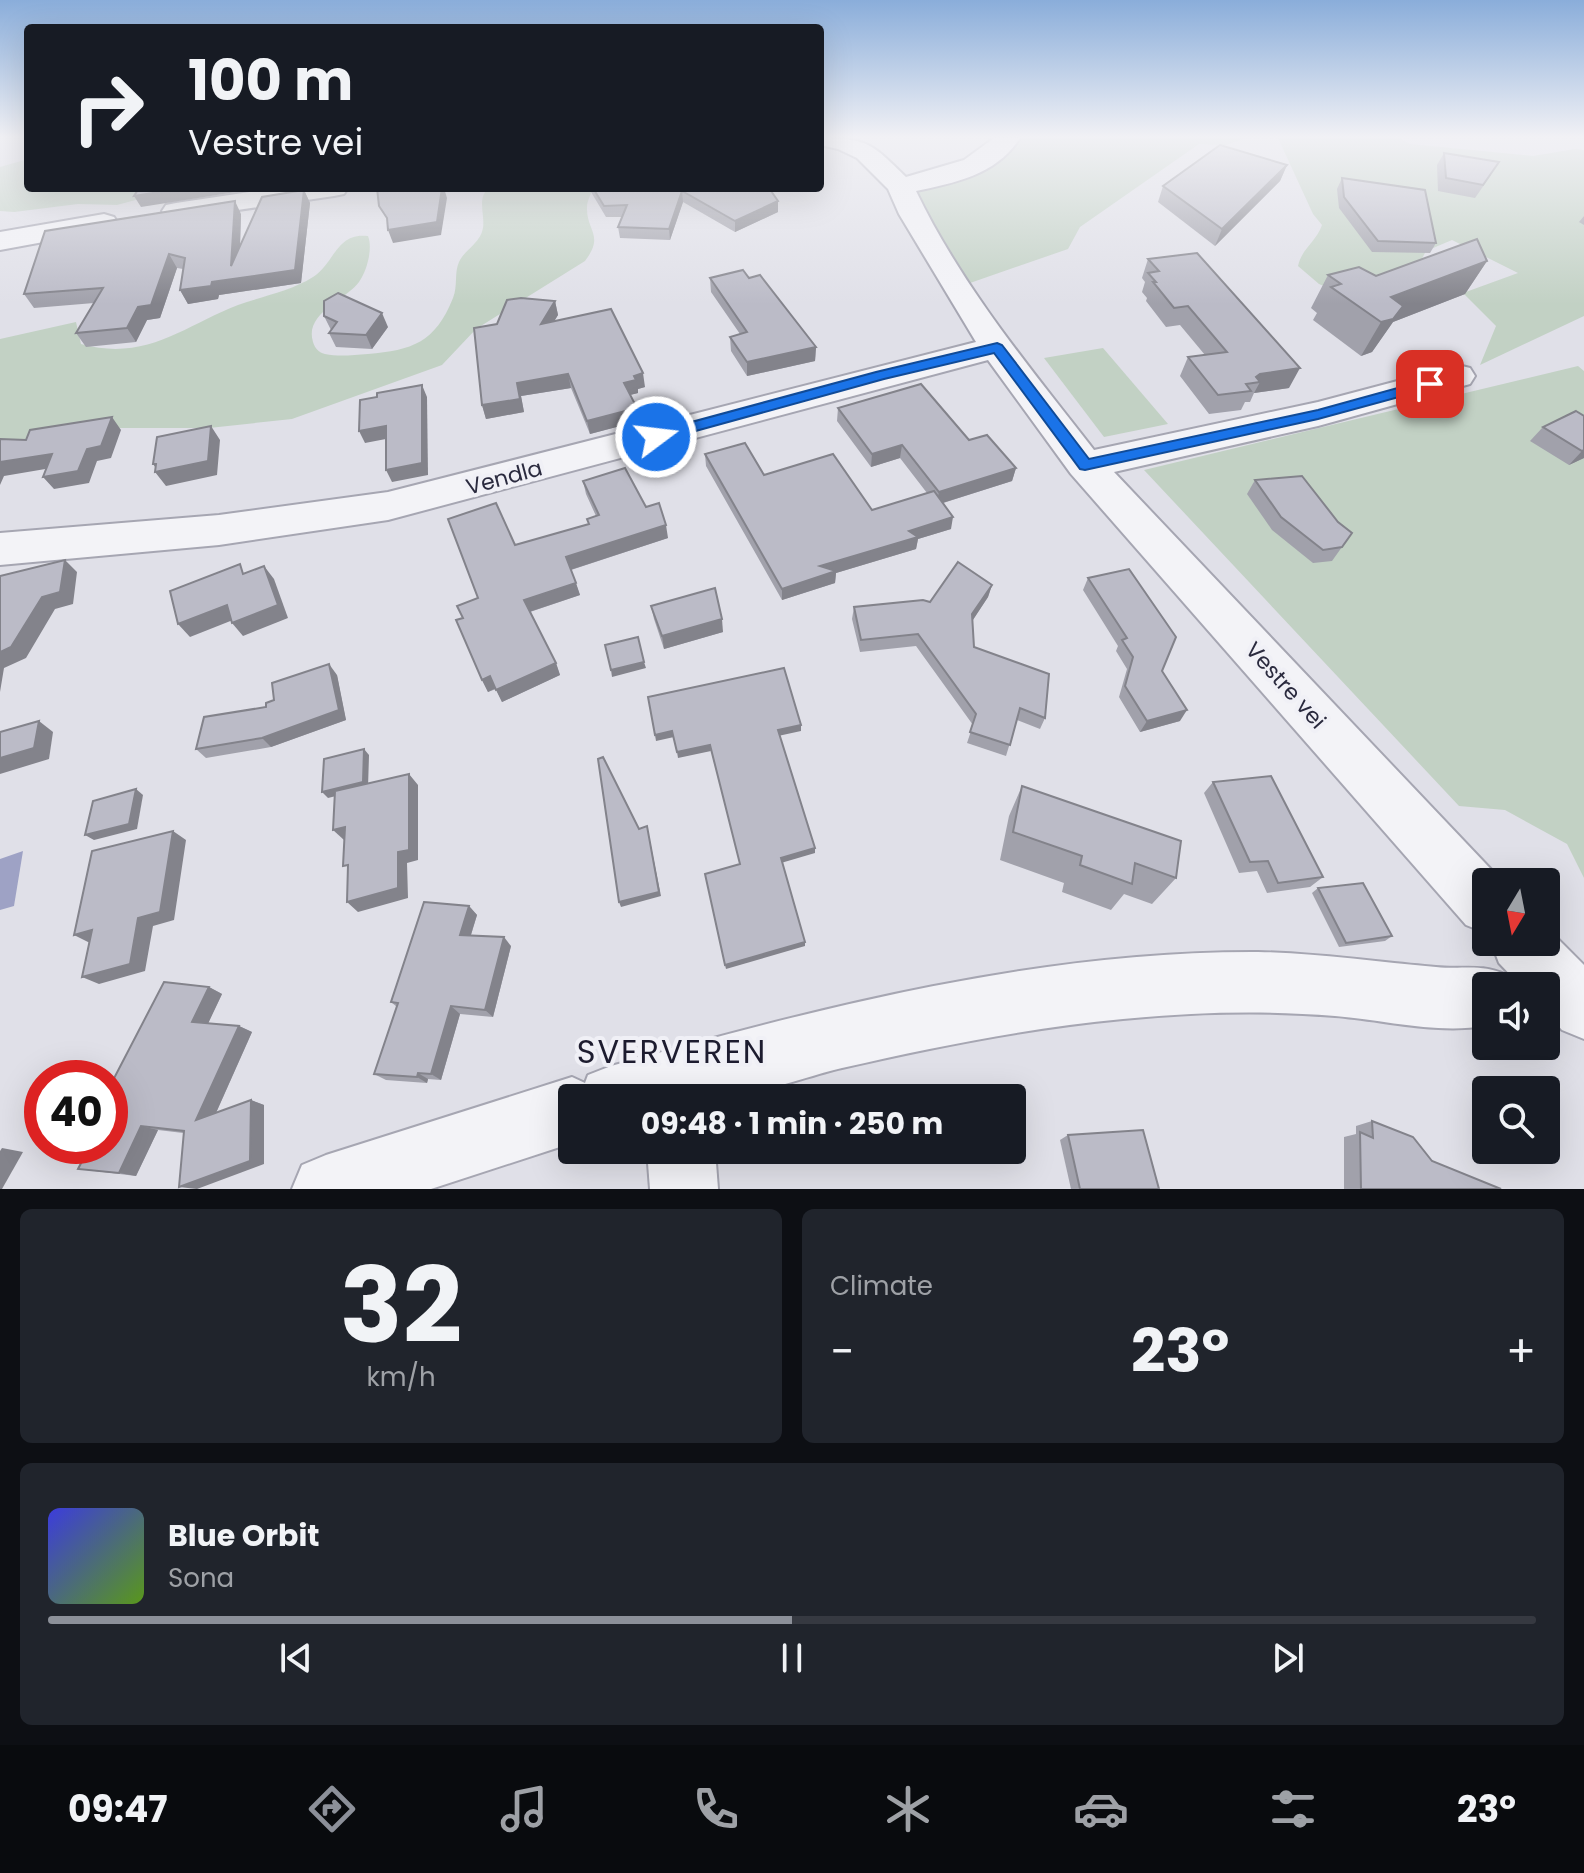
<!DOCTYPE html>
<html lang="en">
<head>
<meta charset="utf-8">
<style>
	:root { --surface:#171b24; --page:#20242c; --text:#f1f3f6; --muted:#9ea1a6; --line:#363941; --accent:#8c9099 }
	body { margin:0; font-family:Poppins,sans-serif; background:var(--page); color:var(--text); height:100vh; display:flex; flex-direction:column; font-size:30px; white-space:nowrap }
	* { box-sizing:border-box; margin:0 }
	p { font-size:26px; color:var(--muted) }
	.icon { flex:none; width:44px; height:44px; fill:none; stroke:currentColor; stroke-width:2; stroke-linecap:round; stroke-linejoin:round }
	.map { position:relative; height:1189px; overflow:hidden }
	.side { display:flex; flex-direction:column; gap:20px; padding:20px; background:#0d0f14; flex:1 }
	.side>* { flex:none }
	.hud { position:absolute; left:24px; top:24px; width:800px; height:168px; border-radius:8px; box-shadow:0 8px 32px #0002; background:#171b24; color:var(--text); overflow:hidden }
	.needle { width:52px; rotate:190deg }
	.controls { position:absolute; left:1472px; top:868px; display:grid; gap:16px }
	.controls a { display:grid; place-items:center; width:88px; height:88px; border-radius:8px; background:var(--surface); box-shadow:0 8px 32px #0002; font-size:40px }
	.speed { position:absolute; left:24px; top:1060px; display:flex; gap:16px; font-size:40px; font-weight:700; text-align:center }
	.speed>* { display:grid; place-content:center; width:104px; height:104px; border-radius:50%; background:var(--surface); box-shadow:0 8px 32px #0002; line-height:1 }
	.speed .limit { border:12px solid #d22; background:#fff; color:#111 }
	.pin { position:absolute; display:grid; place-items:center; width:68px; height:68px; color:#fff; margin:-34px; border-radius:16px; box-shadow:0 4px 12px #0006 }
	.me { position:absolute; width:88px; margin:-44px; rotate:75deg; stroke-linejoin:round; filter:drop-shadow(0 0 6px #0008) }
	.turn { display:flex; align-items:center; gap:28px; height:168px; padding:0 32px; font-size:36px }
	.turn .icon { width:104px; height:104px; stroke-width:2.5 }
	.turn b { display:block; font-size:56px; line-height:68px }
	.big { font-size:60px; font-weight:700; line-height:1.1 }
	.side .widget { flex:1; display:flex; flex-direction:column; justify-content:center; gap:12px; min-width:0; padding:0 28px; border-radius:12px; background:var(--page) }
	.side .dial { align-items:center; gap:0 }
	.dial b { font-size:104px; line-height:1 }
	.song { display:flex; align-items:center; gap:24px }
	.cover { width:96px; height:96px; border-radius:12px; background:linear-gradient(135deg,hsl(240 70% 55%),hsl(90 70% 35%)) }
	.played { height:8px; border-radius:4px; background:linear-gradient(90deg,var(--accent) 50%,var(--line) 50%) }
	.keys { display:flex; justify-content:space-around; direction:ltr }
	.heat { display:flex; justify-content:space-between; align-items:center; font-size:44px; direction:ltr }
	.side .tiles { flex:1; display:grid; gap:20px; grid-template-columns:1fr 1fr }
	.widget:last-child { grid-column:span 2 }
	.trip { position:absolute; left:558px; top:1084px; width:468px; height:80px; border-radius:8px; background:var(--surface); box-shadow:0 8px 32px #0002; font-weight:700; line-height:80px; text-align:center }
	.tab-bar { display:flex; height:128px; justify-content:space-around; align-items:center; background:#090b0e; color:var(--muted) }
	.tab-bar .icon { width:56px; height:56px }
	.tab-bar .current { color:var(--accent) }
	.tab-bar b { font-size:36px; color:var(--text) }
	.map>svg:first-child { display:block }
	.green { fill:#c2d1c4 }
	.water { fill:#9ea2c5 }
	.lines { fill:none; stroke-linecap:round; stroke-linejoin:round }
	.minor-casing { stroke:#a6a6b2; stroke-width:4 }
	.minor { fill:#f3f3f7; fill-rule:evenodd }
	.wall { fill:#a1a1ab }
	.shaded-wall { fill:#83838b }
	.building { fill:#bbbbc7; stroke:#83838b; stroke-width:2 }
	.route { fill:#1a73e8; stroke:#114b97; stroke-width:2 }
	.labels { text-anchor:middle; stroke-width:8; stroke-linejoin:round; paint-order:stroke }
	.street-label { font-size:22px; fill:#2a2a3e; stroke:#f0f0f6 }
	.near-quarter-label { font-size:32px; letter-spacing:2px; fill:#1d1c2f; stroke:#f0f0f6 }
</style>
</head>
<body>
<div class="map">
<svg width="1584" height="1189" viewBox="0 0 1584 1189">
	<rect width="100%" height="100%" fill="#e0e0e8"/>
	<g class="green">
		<path d="M1013 138H1245L1226 145 1199 144 1080 227 1068 249 970 283 932 231 917 189C965 178 985 182 1013 138Z"/>
		<path d="M1278 138H1399L1410 144 1533 156 1575 149 1584 150V316L1480 365 1496 326 1463 293 1518 273 1452 240 1426 251 1416 270 1336 291 1319 284 1298 266C1302 248 1316 242 1322 225L1313 214Z"/>
		<polygon points="28,159 28,188 155,188 143,198 117,205 78,204 14,212 0,211 0,167"/>
		<path d="M488 188H593C591 194 587 201 587 207 586 231 605 235 585 261L476 329 442 365 292 419 209 428H105L0 446V339L76 322 81 344C146 362 184 326 238 305 263 296 291 291 313 277 335 263 336 232 368 236 373 248 367 271 359 282 346 300 304 313 313 342 315 348 318 352 325 354 339 357 353 355 368 354 412 350 435 343 453 298 458 286 454 273 459 262 465 249 480 244 483 228 485 213 477 200 488 188Z"/>
		<polygon points="1103,348 1168,424 1104,437 1044,358"/>
		<polygon points="1578,366 1584,371 1584,878 1567,844 1505,810 1459,806 1144,470"/>
	</g>
	<polygon class="water" points="23,851 14,906 0,910 0,859"/>
	<g class="lines">
		<defs>
			<g id="minor">
				<path d="M820 138C868 138 872 144 906 177L964 160 994 138H1020C997 174 956 183 916 191 961 285 1030 368 1094 450L1318 402 1458 365 1470 368 1475 376 1470 384 1318 426 1114 472 1503 882H1486V933L1466 925 1071 474 988 360 388 520 219 545 0 565V533L219 515 388 492 976 342 899 214 888 189 857 158 838 149 820 145Z"/>
				<polygon points="277,188 348,188 344,194 334,196 176,219 166,217 162,211 166,205 176,203"/>
				<polygon points="104,214 114,217 118,223 114,229 0,250 0,232"/>
				<polygon points="1546,927 1584,965 1584,1039 1562,1030 1546,1012 1546,986 1521,986 1499,963 1491,942 1546,942"/>
				<path d="M1258 952C1318 953 1376 962 1436 967 1465 970 1479 963 1507 975L1512 986H1486V1026C1435 1034 1385 1020 1335 1016 1264 1010 1194 1012 1123 1019 1028 1028 934 1047 842 1068 807 1076 758 1095 724 1098 674 1103 622 1098 572 1098V1143L431 1189H292L302 1165 326 1155 572 1077 585 1083 588 1075 611 1066C822 1007 1038 951 1258 952Z"/>
				<polygon points="647,1150 715,1150 718,1189 650,1189"/>
			</g>
		</defs>
		<use href="#minor" class="minor-casing"/>
		<use href="#minor" class="minor"/>
	</g>
	<g class="wall">
		<polygon points="1444,153 1491,175 1475,198 1438,191 1437,165"/>
		<polygon points="1287,165 1280,181 1215,246 1158,202 1163,186"/>
		<polygon points="1342,178 1436,243 1430,253 1372,252 1339,208 1337,189"/>
		<polygon points="590,188 769,188 778,212 735,232 683,202 670,240 620,238 618,227 623,217 606,217 591,192"/>
		<polygon points="304,190 310,203 301,283 219,295 218,299 188,304 180,290 183,269 177,268 160,318 147,320 136,342 86,347 76,333 94,303 34,308 24,294 241,214 240,247"/>
		<polygon points="1584,216 1584,225 1579,222"/>
		<polygon points="1148,259 1289,388 1254,393 1250,402 1245,402 1241,410 1209,414 1180,376 1188,357 1205,355 1180,325 1166,327 1146,301 1147,298 1142,292 1145,282 1142,278"/>
		<polygon points="1487,261 1465,294 1393,322 1372,352 1361,356 1313,320 1317,313 1311,308 1328,275 1376,276"/>
		<polygon points="710,278 749,278 816,347 815,361 747,376 731,351 730,337 740,334 711,292"/>
		<polygon points="555,301 558,315 554,321 645,387 638,389 638,393 630,395 637,408 639,421 590,434 571,388 521,396 524,412 486,419 482,405 497,324"/>
		<polygon points="324,316 388,327 372,349 336,347 329,333 331,330"/>
		<polygon points="838,408 969,440 1016,468 1012,481 943,503 951,529 918,539 916,549 836,573 835,583 782,600 706,466 705,454 872,510 927,493 900,458 871,467 837,421"/>
		<polygon points="1576,411 1584,458 1569,465 1530,441 1543,427"/>
		<polygon points="1255,480 1338,522 1352,533 1332,561 1313,563 1272,530 1247,494"/>
		<polygon points="583,481 646,507 668,538 571,570 580,595 530,612 556,663 560,675 502,702 496,689 488,692 482,680 463,618 515,545 589,524 587,519 596,516 586,494"/>
		<polygon points="1088,578 1162,671 1180,721 1140,732 1119,697 1127,669 1116,651 1118,646 1083,590"/>
		<polygon points="992,585 988,597 972,621 974,647 1045,718 1040,729 1017,720 1006,756 967,743 973,725 916,646 860,652 852,619 854,607 930,602"/>
		<polygon points="651,606 723,632 664,649 654,619"/>
		<polygon points="337,675 346,720 271,747 206,758 196,749 266,707"/>
		<polygon points="1213,782 1323,877 1310,887 1267,893 1257,871 1239,873 1204,793"/>
		<polygon points="1022,786 1176,878 1152,904 1124,894 1111,910 1062,892 1064,883 1000,860 1009,816"/>
		<polygon points="1318,888 1392,936 1385,941 1339,947 1312,893"/>
		<polygon points="469,906 477,915 471,935 511,946 493,1017 460,1014 441,1080 428,1079 427,1083 386,1080 374,1074 397,1007 391,1002"/>
		<polygon points="209,987 222,994 208,1023 239,1026 252,1032 216,1113 251,1100 264,1105 264,1164 183,1133 158,1130 136,1176 78,1169"/>
		<polygon points="1372,1121 1432,1161 1501,1189 1344,1189 1344,1137 1356,1134 1356,1126"/>
		<polygon points="1068,1135 1159,1189 1071,1189 1060,1140"/>
	</g>
	<g class="shaded-wall">
		<polygon points="1287,165 1280,181 1215,246 1222,229"/>
		<polygon points="184,188 242,188 242,191 141,207 134,196"/>
		<polygon points="442,188 444,188 447,198 441,235 393,243 388,230"/>
		<polygon points="304,190 310,203 301,283 219,295 218,299 188,304 180,290 231,266 235,201 241,214 239,278"/>
		<polygon points="682,191 683,202 670,240 669,229"/>
		<polygon points="778,201 778,212 735,232 735,221"/>
		<polygon points="169,254 177,268 160,318 147,320 136,342 127,328"/>
		<polygon points="1487,261 1465,294 1393,322 1372,352 1361,356 1381,322 1391,297"/>
		<polygon points="555,301 558,315 544,338 541,324"/>
		<polygon points="382,313 388,327 372,349 366,335"/>
		<polygon points="816,347 815,361 747,376 747,362"/>
		<polygon points="1300,368 1289,388 1254,393 1260,382 1256,377 1260,374"/>
		<polygon points="643,373 645,387 638,389 638,393 626,396 624,383 634,376"/>
		<polygon points="568,374 571,388 521,396 524,412 486,419 482,405 517,383"/>
		<polygon points="422,385 427,397 428,475 392,482 386,470"/>
		<polygon points="637,408 639,421 590,434 587,421"/>
		<polygon points="112,417 121,430 111,458 97,461 89,483 54,489 43,477 87,449"/>
		<polygon points="211,426 220,440 217,475 166,486 155,472 158,471 153,464"/>
		<polygon points="386,426 391,438 365,443 359,431"/>
		<polygon points="902,445 900,458 871,467 872,454"/>
		<polygon points="1584,450 1584,458 1569,465 1582,451"/>
		<polygon points="52,454 63,466 4,476 0,485 0,462"/>
		<polygon points="1016,468 1012,481 936,505 939,492"/>
		<polygon points="953,517 951,529 918,539 916,549 836,573 835,583 782,600 782,589 820,566 909,531"/>
		<polygon points="666,525 668,538 570,570 566,557"/>
		<polygon points="65,560 77,572 73,604 55,609 26,658 4,668 0,692 0,652"/>
		<polygon points="264,566 274,579 288,618 243,636 232,623"/>
		<polygon points="576,583 580,595 529,612 524,600"/>
		<polygon points="992,585 988,597 969,626 972,614"/>
		<polygon points="227,605 238,618 190,637 178,624"/>
		<polygon points="722,619 723,632 664,649 662,636"/>
		<polygon points="644,662 646,668 612,677 611,670"/>
		<polygon points="556,663 560,675 502,702 496,690"/>
		<polygon points="329,664 337,675 346,720 271,747 262,738"/>
		<polygon points="490,676 496,688 488,692 482,680"/>
		<polygon points="1187,710 1180,721 1140,732 1147,721"/>
		<polygon points="39,721 53,732 49,759 0,774 0,758"/>
		<polygon points="801,725 801,731 778,736 778,730"/>
		<polygon points="672,731 674,737 656,741 655,735"/>
		<polygon points="710,745 711,751 678,758 677,752"/>
		<polygon points="364,749 369,755 368,788 328,798 322,792"/>
		<polygon points="409,774 418,785 418,860 407,863 408,898 358,912 347,902 398,852"/>
		<polygon points="136,789 143,795 137,829 94,840 85,835"/>
		<polygon points="647,826 661,896 621,907 619,902"/>
		<polygon points="345,827 344,840 333,830"/>
		<polygon points="173,831 186,840 174,920 153,926 145,971 99,984 82,977 138,918"/>
		<polygon points="815,848 815,853 781,863 781,858"/>
		<polygon points="469,906 477,915 468,944 460,935"/>
		<polygon points="92,930 90,943 74,935"/>
		<polygon points="504,937 511,946 493,1017 485,1010"/>
		<polygon points="805,942 805,946 726,969 725,965"/>
		<polygon points="209,987 222,994 206,1028 192,1022"/>
		<polygon points="451,1006 460,1014 441,1080 431,1074"/>
		<polygon points="239,1026 252,1032 211,1124 196,1120"/>
		<polygon points="418,1073 428,1079 427,1083 417,1077"/>
		<polygon points="251,1100 264,1105 264,1164 197,1189 179,1187"/>
		<polygon points="141,1126 158,1130 136,1176 119,1173"/>
		<polygon points="2,1148 23,1152 2,1189 0,1189 0,1151"/>
	</g>
	<g class="building">
		<polygon points="1220,145 1287,165 1222,229 1163,186"/>
		<polygon points="1444,153 1499,162 1483,185 1446,178"/>
		<polygon points="1342,178 1425,190 1436,243 1378,241 1344,197"/>
		<polygon points="139,188 184,188 134,196"/>
		<polygon points="377,188 442,188 437,222 388,230 387,218 379,206"/>
		<polygon points="593,188 769,188 778,201 735,221 682,191 669,229 618,227 627,205 604,206"/>
		<polygon points="304,190 295,270 212,282 211,286 180,290 185,258 169,254 151,305 138,307 127,328 76,333 103,288 24,294 45,231 235,201 231,266 262,197"/>
		<polygon points="1477,239 1487,261 1391,297 1403,306 1393,319 1381,322 1331,287 1341,284 1328,275 1359,267 1376,276"/>
		<polygon points="1197,253 1300,368 1260,374 1256,377 1260,382 1246,384 1251,391 1218,395 1188,357 1227,352 1188,306 1174,308 1153,282 1156,282 1148,273 1159,271 1148,259"/>
		<polygon points="743,270 749,278 760,275 816,347 747,362 730,337 747,332 710,278"/>
		<polygon points="338,293 382,313 366,335 329,333 337,322 324,316 324,301"/>
		<polygon points="521,298 555,301 541,324 611,309 643,373 634,376 636,380 624,383 637,408 587,421 568,374 517,383 520,399 482,405 474,328 497,324 507,300"/>
		<polygon points="921,384 969,440 987,435 1016,468 939,492 902,445 872,454 838,408"/>
		<polygon points="422,385 422,463 386,470 386,426 359,431 360,400 377,397 377,393"/>
		<polygon points="1576,411 1584,416 1584,450 1582,451 1543,427"/>
		<polygon points="112,417 101,446 87,449 78,471 43,477 52,454 0,462 0,439 26,440 30,430"/>
		<polygon points="211,426 208,461 155,472 156,464 153,464 157,437"/>
		<polygon points="745,443 764,475 833,454 872,510 934,491 953,517 909,531 918,537 820,566 836,571 782,589 705,454"/>
		<polygon points="625,468 646,507 659,503 666,525 566,557 576,583 524,600 556,663 496,690 490,676 482,680 456,620 463,618 457,606 478,598 448,519 496,503 515,545 589,524 587,519 599,515 583,481"/>
		<polygon points="1302,476 1338,522 1352,533 1342,547 1323,550 1281,517 1255,480"/>
		<polygon points="65,560 60,592 42,597 11,647 0,652 0,576"/>
		<polygon points="958,562 992,585 972,614 974,647 1049,674 1045,718 1020,708 1010,745 970,732 976,714 918,634 861,640 854,607 923,600 930,602"/>
		<polygon points="240,564 243,574 264,566 278,605 232,623 227,605 178,624 170,591"/>
		<polygon points="1129,569 1176,637 1162,671 1187,710 1147,721 1125,686 1133,657 1122,640 1127,638 1088,578"/>
		<polygon points="715,588 722,619 662,636 651,606"/>
		<polygon points="638,637 644,662 611,670 605,645"/>
		<polygon points="329,664 339,710 262,738 196,749 204,717 266,707 266,703 274,700 272,683"/>
		<polygon points="784,668 801,725 778,730 815,848 781,858 805,942 725,965 705,874 740,864 710,745 677,752 672,731 655,735 648,697"/>
		<polygon points="39,721 34,748 0,758 0,732"/>
		<polygon points="364,749 363,782 322,792 324,759"/>
		<polygon points="603,757 639,829 647,826 659,892 619,902 598,759"/>
		<polygon points="409,774 409,850 398,852 398,888 347,902 348,865 343,866 345,827 333,830 335,791"/>
		<polygon points="1271,776 1323,877 1278,883 1268,861 1250,862 1213,782"/>
		<polygon points="1022,786 1181,841 1176,878 1135,863 1132,884 1080,865 1082,856 1013,832"/>
		<polygon points="136,789 129,824 85,835 93,801"/>
		<polygon points="173,831 160,912 138,918 130,964 82,977 92,930 74,935 92,851"/>
		<polygon points="1363,883 1392,936 1346,943 1318,888"/>
		<polygon points="424,902 469,906 460,935 504,937 485,1010 451,1006 431,1074 418,1073 417,1077 374,1074 398,1003 391,1002"/>
		<polygon points="164,982 209,987 192,1022 239,1026 196,1120 251,1100 250,1161 179,1187 184,1131 141,1126 119,1173 78,1169 90,1146 110,1146 110,1086"/>
		<polygon points="1372,1121 1413,1137 1432,1161 1501,1189 1361,1189 1360,1132 1373,1138"/>
		<polygon points="1143,1130 1159,1189 1080,1189 1068,1135"/>
	</g>
	<linearGradient id="sky" x2="0" y2="1"><stop stop-color="#8aadda"/><stop offset="0.45" stop-color="#f1f1f5"/><stop offset="1" stop-color="#f1f1f5" stop-opacity="0"/></linearGradient>
	<rect width="1584" height="304" fill="url(#sky)"/>
	<polygon class="route" points="997,343 1002,345 1089,459 1318,410 1430,379 1438,384 1436,387 1318,419 1085,470 1080,469 994,353 884,379 656,442 648,437 651,433 876,372"/>
	<g class="labels">
		<g class="street-label">
			<text transform="translate(504 477) rotate(-15)" y="8">Vendla</text>
			<text transform="translate(1286 685) rotate(48)" y="8">Vestre vei</text>
		</g>
		<g class="near-quarter-label">
			<text x="672" y="1063">SVERVEREN</text>
		</g>
	</g>
</svg>
<div class="controls">
<a><svg class="needle" viewBox="-14 -14 28 28"><path d="M0-13l5 13h-10z" fill="#e53935"/><path d="M0 13l5-13h-10z" fill="#9ea1a6"/></svg></a>
<a><svg class="icon" aria-label="sound" viewBox="0 0 24 24"><path d="M4 9h4l5-4v14l-5-4H4zM17 9q2 3 0 6"/></svg></a>
<a><svg class="icon" aria-label="search" viewBox="0 0 24 24"><circle cx="10" cy="10" r="6"/><path d="M15 15l6 6"/></svg></a>
</div>
<div class="speed"><div class="limit">40</div></div>
<div class="pin" style="left:1430px;top:384px;background:#d93025"><svg class="icon" aria-label="arrive" viewBox="0 0 24 24"><path d="M6 21V4h12l-3 4 3 4H6"/></svg></div>
<svg class="me" style="left:656px;top:437px" viewBox="-20 -20 40 40"><circle r="17" fill="#1a73e8" stroke="#fff" stroke-width="3"/><path d="M0-11L8 9 0 5-8 9z" fill="#fff"/></svg>
<div class="trip">09:48 · 1 min · 250 m</div>
<div class="hud">
<div class="turn"><svg class="icon" aria-label="right" viewBox="0 0 24 24"><path d="M7 20v-9h11M14 6l5 5-5 5"/></svg><div><b>100 m</b>Vestre vei</div></div>
</div>
</div>
<section class="side">
<div class="tiles">
<div class="widget dial"><b>32</b><p>km/h</p></div>
<div class="widget"><p>Climate</p>
<div class="heat"><a>−</a><b class="big">23°</b><a>+</a></div>
</div>
<div class="widget">
<div class="song"><i class="cover"></i><div><b>Blue Orbit</b><p>Sona</p></div></div>
<div class="played"></div>
<div class="keys"><svg class="icon" aria-label="previous" viewBox="0 0 24 24"><path d="M18 5L8 12l10 7zM5 5v14"/></svg><svg class="icon" aria-label="pause" viewBox="0 0 24 24"><path d="M8 5v14M16 5v14"/></svg><svg class="icon" aria-label="next" viewBox="0 0 24 24"><path d="M6 5l10 7-10 7zM19 5v14"/></svg></div>
</div>
</div>
</section>
<nav class="tab-bar">
<b>09:47</b>
<svg class="icon current" aria-label="directions" viewBox="0 0 24 24"><path d="M12 3l9 9-9 9-9-9zM9 14v-3h6M13 9l2 2-2 2"/></svg>
<svg class="icon" aria-label="music" viewBox="0 0 24 24"><path d="M9 18V5l10-2v13"/><circle cx="6" cy="18" r="3"/><circle cx="16" cy="16" r="3"/></svg>
<svg class="icon" aria-label="phone" viewBox="0 0 24 24"><path d="M5 4h4l2 5-3 2q2 4 5 5l2-3 5 2v4C11 20 4 13 5 4z"/></svg>
<svg class="icon" aria-label="climate" viewBox="0 0 24 24"><path d="M12 3v18M4 7l16 10M4 17L20 7"/></svg>
<svg class="icon" aria-label="car" viewBox="0 0 24 24"><path d="M5 17H2v-5l4-1 3-4h7l3 4 3 1v5h-3M9 17h6M6 11h13"/><circle cx="7" cy="17" r="2"/><circle cx="17" cy="17" r="2"/></svg>
<svg class="icon" aria-label="filters" viewBox="0 0 24 24"><path d="M4 7h16M4 17h16"/><circle cx="9" cy="7" r="2"/><circle cx="15" cy="17" r="2"/></svg>
<b>23°</b>
</nav>
</body>
</html>
